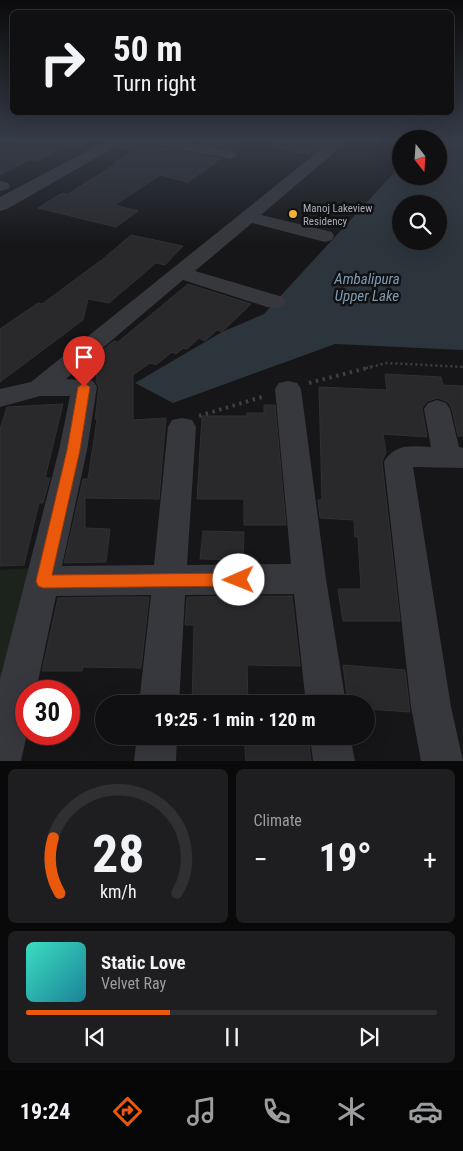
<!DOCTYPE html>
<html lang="en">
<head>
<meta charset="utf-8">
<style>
	:root { --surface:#101012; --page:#1e1e20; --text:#f1f3f6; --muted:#9c9d9f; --line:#303032; --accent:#ea580c }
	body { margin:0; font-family:"Roboto Condensed",sans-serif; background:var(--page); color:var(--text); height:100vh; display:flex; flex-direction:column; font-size:19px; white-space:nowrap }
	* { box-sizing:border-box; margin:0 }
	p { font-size:16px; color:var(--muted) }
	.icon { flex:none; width:28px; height:28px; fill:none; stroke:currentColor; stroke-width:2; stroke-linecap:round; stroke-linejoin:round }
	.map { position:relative; height:761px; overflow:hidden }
	.panel { display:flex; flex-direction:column; gap:8px; padding:8px; background:#09090a; flex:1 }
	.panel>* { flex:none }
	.top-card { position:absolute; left:10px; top:10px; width:444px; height:105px; border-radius:8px; box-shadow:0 5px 20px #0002,0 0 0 1px var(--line); background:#101012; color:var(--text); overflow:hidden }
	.needle { width:32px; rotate:163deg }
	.fabs { position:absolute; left:392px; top:130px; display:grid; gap:10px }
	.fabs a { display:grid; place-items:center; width:55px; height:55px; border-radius:50%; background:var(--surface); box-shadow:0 5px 20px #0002,0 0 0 1px var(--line); font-size:25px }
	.speed { position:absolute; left:15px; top:680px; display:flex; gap:10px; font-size:25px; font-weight:700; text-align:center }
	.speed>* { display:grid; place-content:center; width:65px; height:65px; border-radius:50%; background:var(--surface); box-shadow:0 5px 20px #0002,0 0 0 1px var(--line); line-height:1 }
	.speed .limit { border:8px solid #d22; background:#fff; color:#111 }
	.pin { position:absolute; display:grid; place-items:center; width:42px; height:42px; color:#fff; margin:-51px -21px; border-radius:50% 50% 50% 0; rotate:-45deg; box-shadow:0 0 5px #0007 }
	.pin .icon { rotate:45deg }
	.me { position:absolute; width:55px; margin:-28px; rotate:269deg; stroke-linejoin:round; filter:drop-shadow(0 0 4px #0008) }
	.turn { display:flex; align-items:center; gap:18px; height:105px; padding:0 20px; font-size:22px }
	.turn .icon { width:65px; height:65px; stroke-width:2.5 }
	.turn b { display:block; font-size:35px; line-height:42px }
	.big { font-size:38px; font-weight:700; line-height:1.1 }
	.panel .tile { flex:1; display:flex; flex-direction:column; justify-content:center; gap:8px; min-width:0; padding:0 18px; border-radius:8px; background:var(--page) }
	.panel .dial { align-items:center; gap:0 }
	.dial svg { height:130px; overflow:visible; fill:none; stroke:var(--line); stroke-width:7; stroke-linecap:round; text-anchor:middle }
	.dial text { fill:var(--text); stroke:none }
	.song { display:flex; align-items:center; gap:15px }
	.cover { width:60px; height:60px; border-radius:8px; background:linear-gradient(135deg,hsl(170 70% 55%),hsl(190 70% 35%)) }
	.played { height:5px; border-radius:2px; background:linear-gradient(90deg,var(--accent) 35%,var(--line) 35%) }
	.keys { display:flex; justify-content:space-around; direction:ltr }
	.heat { display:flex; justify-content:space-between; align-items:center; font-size:28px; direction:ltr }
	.panel .tiles { flex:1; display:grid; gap:8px; grid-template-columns:1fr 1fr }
	.tile:last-child { grid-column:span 2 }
	.trip { position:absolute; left:95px; top:695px; width:280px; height:50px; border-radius:25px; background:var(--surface); box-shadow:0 5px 20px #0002,0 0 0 1px var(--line); font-weight:700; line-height:50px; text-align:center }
	.dock { display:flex; height:80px; justify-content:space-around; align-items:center; background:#060607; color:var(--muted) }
	.dock .icon { width:35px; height:35px }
	.dock .on { color:var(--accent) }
	.dock b { font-size:22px; color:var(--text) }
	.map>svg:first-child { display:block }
	.green { fill:#1c231d }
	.water { fill:#2c353c; fill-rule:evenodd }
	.building { fill:#29292c; stroke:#303034 }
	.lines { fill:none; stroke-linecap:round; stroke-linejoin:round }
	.path-far1 { stroke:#3d3f44; stroke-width:2.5; stroke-dasharray:2 3; stroke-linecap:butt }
	.path { stroke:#3d3f44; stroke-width:4; stroke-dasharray:2.5 4.5; stroke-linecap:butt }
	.minor { fill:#37383d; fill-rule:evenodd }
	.tertiary { fill:#37383d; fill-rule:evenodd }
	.route { fill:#ea580c; stroke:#983908 }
	.poi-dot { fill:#f2b134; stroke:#111113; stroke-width:2 }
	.labels { text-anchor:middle; stroke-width:5; stroke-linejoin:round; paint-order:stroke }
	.far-poi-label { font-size:11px; fill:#a8adb8; stroke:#111113; text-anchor:start }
	.water-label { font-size:15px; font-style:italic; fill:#7f9bb3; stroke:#111113 }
</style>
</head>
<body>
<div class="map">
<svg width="463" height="761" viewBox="0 0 463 761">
	<rect width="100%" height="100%" fill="#161618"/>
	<polygon class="green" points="29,568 0,689 0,570"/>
	<path class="water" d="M463 139V350L335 344 173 403 135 383 222 332 264 314 401 165V176H439V145ZM401 204H439V241H401Z"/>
	<g class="building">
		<polygon points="0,138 41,138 45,144 63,147 37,161 29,160 0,175"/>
		<polygon points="131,138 139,138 148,145 220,159 188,182 160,175 115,205 138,211 116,227 38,208 62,193 68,194 119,162 115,162 134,151 118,147"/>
		<polygon points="175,138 248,138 232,150"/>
		<polygon points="270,138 353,138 339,149 331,143 325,144 311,155 269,146"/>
		<polygon points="131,235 183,246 165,265 156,263 109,303 88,299 83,320 0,382 0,329 38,303 42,304 103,259"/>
		<polygon points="188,284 251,304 222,332 217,330 205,341 199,338 187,349 183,348 176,354 172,352 156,365 150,363 133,375 133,420 166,418 159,499 85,498 85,528 110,529 106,562 64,563 83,479 88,479 97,419 95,419 99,387 96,382 98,354 114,341 118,342"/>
		<polygon points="385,374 441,377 443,385 463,386 463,436 458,436 452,409 448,402 438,398 427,401 422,408 427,437 383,434 386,452 382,462 400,621 343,621 338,589 361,589 358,537 355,537 354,520 320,518 318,500 322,500 319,387 387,390"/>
		<polygon points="63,404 45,478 50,478 43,503 39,503 24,565 0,566 0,429 7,407"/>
		<polygon points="264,405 275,405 286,525 244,525 244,499 197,499 202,416 247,416 247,413 264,413"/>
		<polygon points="203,531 244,532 243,560 200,559"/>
		<polygon points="292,596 300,666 247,665 248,704 192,704 194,625 185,625 187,597"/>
		<polygon points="109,597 149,597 141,668 83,667 82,671 42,671 58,598"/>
		<polygon points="343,665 405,670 410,712 366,709 366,704 348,704"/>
		<polygon points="244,736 308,736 311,761 246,761"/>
	</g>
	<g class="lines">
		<polyline class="path-far1" points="366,368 387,363 463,367"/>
		<g class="path">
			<polyline points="309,383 371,367"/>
			<polyline points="199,416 265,396"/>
		</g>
		<g class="minor">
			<polygon points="43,139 71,139 83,141 85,144 78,148 45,142"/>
			<polygon points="141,139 168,139 231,151 238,155 231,159 148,143"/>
			<polygon points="330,145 337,149 335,152 261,215 332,232 334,236 332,240 325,242 252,223 195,271 283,297 286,302 283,307 275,308 267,307 183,280 66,379 93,381 97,387 87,450 62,566 154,565 168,427 172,420 182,418 192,420 196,427 187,565 291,564 275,389 279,383 288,381 297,383 301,389 326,579 346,704 306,704 294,594 185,595 179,704 139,704 151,595 56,596 36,691 26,691 27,734 21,761 0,761 0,679 59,450 70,396 40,396 0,407 0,389 31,382 325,146"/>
			<polygon points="0,181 8,183 10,186 8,189 0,191"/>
			<path d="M437 400 446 403 450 409 459 447 463 448V468L413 467 451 707 463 761H421L411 707 384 462C395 443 411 446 431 447L424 409 428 403Z"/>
			<polygon points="137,736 177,736 176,761 134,761"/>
			<polygon points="310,736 350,736 355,761 313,761"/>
		</g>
		<polygon class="tertiary" points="110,139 129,139 7,209 0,211 0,197"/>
	</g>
	<linearGradient id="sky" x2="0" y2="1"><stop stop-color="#0c0c0d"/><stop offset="0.57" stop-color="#363c48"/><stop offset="1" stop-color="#363c48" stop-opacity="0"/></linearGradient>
	<rect width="463" height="245" fill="url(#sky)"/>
	<polygon class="route" points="84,383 90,387 80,450 52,575 239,573 244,575 246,580 244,584 239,586 43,588 38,586 36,581 67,450 78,387"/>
	<circle class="poi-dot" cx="293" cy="214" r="5"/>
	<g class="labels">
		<g class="far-poi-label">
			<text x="303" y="212">Manoj Lakeview<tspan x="303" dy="13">Residency</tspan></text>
		</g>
		<g class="water-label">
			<text x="367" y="284">Ambalipura<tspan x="367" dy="17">Upper Lake</tspan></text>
		</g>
	</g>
</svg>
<div class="fabs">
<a><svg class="needle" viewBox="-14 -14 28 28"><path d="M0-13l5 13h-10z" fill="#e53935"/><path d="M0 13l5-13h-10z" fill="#9c9d9f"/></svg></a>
<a><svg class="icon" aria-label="search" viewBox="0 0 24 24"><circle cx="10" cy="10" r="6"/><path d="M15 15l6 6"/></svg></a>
</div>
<div class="speed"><div class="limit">30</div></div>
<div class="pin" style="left:84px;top:387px;background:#d93025"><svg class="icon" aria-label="arrive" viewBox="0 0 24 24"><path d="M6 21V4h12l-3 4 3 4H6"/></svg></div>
<svg class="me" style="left:239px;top:580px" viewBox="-20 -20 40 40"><circle r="19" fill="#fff"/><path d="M0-13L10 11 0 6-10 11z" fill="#ea580c"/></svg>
<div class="trip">19:25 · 1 min · 120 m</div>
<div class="top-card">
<div class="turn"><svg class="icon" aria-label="right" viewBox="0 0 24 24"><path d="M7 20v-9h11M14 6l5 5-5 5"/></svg><div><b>50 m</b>Turn right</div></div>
</div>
</div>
<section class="panel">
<div class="tiles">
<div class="tile dial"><svg viewBox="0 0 100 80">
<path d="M14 69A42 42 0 1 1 86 69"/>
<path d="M14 69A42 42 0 0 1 10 35" stroke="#ea580c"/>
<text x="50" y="56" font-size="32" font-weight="700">28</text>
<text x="50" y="72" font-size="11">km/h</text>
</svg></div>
<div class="tile"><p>Climate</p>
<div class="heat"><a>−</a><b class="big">19°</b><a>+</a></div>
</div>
<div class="tile">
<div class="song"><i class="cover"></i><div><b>Static Love</b><p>Velvet Ray</p></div></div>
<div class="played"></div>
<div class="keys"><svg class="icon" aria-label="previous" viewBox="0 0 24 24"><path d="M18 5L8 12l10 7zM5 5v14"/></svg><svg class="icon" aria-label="pause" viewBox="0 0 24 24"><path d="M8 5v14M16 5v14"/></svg><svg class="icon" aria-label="next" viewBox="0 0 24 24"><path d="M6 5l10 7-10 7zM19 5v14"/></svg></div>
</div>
</div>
</section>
<nav class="dock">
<b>19:24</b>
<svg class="icon on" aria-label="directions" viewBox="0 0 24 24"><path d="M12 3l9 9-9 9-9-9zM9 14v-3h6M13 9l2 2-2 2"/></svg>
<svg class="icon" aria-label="music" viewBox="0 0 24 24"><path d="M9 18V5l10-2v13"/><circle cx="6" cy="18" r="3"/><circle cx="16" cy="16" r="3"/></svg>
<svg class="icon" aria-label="phone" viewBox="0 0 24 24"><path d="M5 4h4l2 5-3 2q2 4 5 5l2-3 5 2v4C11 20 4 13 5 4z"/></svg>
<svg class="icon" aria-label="climate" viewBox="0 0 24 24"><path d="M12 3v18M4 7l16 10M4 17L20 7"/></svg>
<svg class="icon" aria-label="car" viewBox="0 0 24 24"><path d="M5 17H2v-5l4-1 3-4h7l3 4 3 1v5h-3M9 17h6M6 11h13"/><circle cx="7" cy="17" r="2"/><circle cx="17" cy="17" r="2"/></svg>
</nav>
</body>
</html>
